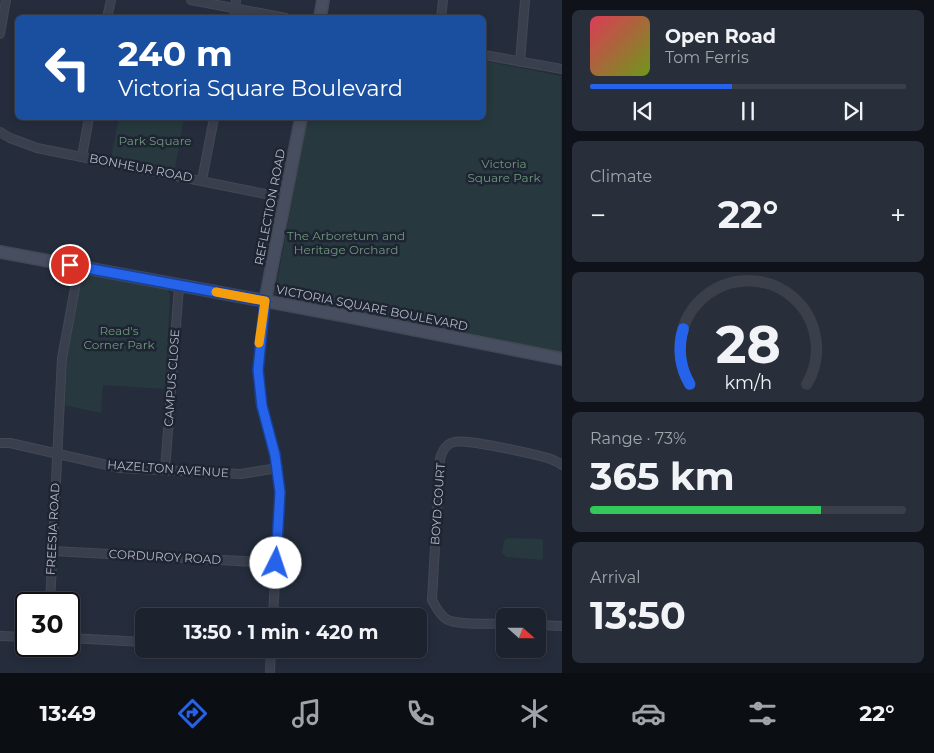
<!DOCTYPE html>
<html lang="en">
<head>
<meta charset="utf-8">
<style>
	:root { --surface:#1c222e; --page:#292f3a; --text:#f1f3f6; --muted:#a0a4aa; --line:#3a3f4a; --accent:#2563eb }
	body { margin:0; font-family:Montserrat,sans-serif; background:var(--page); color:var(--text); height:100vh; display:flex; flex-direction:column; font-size:19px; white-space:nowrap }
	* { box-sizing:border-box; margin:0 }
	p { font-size:16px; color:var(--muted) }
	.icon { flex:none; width:28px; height:28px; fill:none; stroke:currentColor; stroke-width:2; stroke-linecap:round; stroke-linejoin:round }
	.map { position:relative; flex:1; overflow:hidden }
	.sheet { display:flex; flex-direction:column; gap:10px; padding:10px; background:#0f1319; width:372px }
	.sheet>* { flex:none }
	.banner { position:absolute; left:15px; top:15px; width:471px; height:105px; border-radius:8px; box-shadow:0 2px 8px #0003,0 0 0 1px var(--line); background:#1a4fa0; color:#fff; overflow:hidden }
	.needle { width:32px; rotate:111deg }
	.fabs { position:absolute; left:496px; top:608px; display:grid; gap:10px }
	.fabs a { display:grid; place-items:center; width:50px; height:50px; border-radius:8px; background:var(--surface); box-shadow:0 2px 8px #0003,0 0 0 1px var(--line); font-size:25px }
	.speed { position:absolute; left:15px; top:592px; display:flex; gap:10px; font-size:25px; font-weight:700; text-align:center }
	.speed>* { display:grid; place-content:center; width:65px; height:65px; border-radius:50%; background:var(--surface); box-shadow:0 2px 8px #0003,0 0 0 1px var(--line); line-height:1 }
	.speed .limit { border:2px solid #111; border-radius:8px; background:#fff; color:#111 }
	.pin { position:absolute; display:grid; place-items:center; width:42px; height:42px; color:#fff; margin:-21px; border:2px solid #fff; border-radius:50%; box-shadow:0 1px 5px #0007 }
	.me { position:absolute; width:55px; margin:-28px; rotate:4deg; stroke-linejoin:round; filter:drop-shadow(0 0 4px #0008) }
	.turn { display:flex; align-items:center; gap:18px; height:105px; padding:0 20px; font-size:22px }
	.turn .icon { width:65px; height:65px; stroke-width:2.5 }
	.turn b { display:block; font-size:35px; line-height:42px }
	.big { font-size:38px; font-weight:700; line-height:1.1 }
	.sheet .card { flex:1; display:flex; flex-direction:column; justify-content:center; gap:8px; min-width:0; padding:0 18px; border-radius:8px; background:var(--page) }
	.sheet .dial { align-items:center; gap:0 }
	.dial svg { height:130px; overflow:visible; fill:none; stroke:var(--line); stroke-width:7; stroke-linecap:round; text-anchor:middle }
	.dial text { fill:var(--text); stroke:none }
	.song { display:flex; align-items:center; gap:15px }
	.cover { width:60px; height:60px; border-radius:8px; background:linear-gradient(135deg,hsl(350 70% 55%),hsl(80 70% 35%)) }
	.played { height:5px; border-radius:2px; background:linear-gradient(90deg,var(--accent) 45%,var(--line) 45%) }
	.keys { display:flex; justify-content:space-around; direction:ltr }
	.heat { display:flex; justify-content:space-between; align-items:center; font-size:28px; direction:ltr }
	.charge { height:8px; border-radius:4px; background:linear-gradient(90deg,#34c759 73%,var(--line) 0) }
	.trip { position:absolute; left:135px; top:608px; width:292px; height:50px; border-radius:8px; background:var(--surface); box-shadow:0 2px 8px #0003,0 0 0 1px var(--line); font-weight:700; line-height:50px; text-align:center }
	.menu { display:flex; height:80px; justify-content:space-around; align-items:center; background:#0b0e12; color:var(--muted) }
	.menu .icon { width:35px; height:35px }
	.menu .active { color:var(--accent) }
	.menu b { font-size:22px; color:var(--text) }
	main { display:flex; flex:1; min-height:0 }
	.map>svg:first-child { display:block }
	.green { fill:#27393e }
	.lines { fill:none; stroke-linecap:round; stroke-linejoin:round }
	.street-casing { stroke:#424856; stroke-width:10 }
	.secondary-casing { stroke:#424856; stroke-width:14 }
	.street { stroke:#393f4d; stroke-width:8 }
	.secondary { stroke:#474e60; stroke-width:11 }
	.route-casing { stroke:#184099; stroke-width:12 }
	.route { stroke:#2563eb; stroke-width:9 }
	.slow { stroke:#f59e0b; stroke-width:9 }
	.labels { text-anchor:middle; stroke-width:5; stroke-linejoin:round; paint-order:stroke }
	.park-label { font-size:12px; fill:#6d987c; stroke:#1e2432 }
	.street-label { font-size:12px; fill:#b5bac8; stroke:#1e2432 }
</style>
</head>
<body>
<main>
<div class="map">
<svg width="562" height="673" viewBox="0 0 562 673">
	<rect width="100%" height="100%" fill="#252d3d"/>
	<g class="green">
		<polygon points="484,61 561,76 561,353 275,294 307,118 484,118"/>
		<polygon points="119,118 184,118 175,168 111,157"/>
		<polygon points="90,275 163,287 168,290 170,296 165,389 103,385 101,413 65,405 67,356 82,279 86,276"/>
		<polygon points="507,538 542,539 543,542 543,558 541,560 507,557 502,553 504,541"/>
	</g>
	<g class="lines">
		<defs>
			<g id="street">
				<polyline points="191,0 286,18"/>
				<polyline points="107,18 111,0"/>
				<polyline points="234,18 236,0"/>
				<polyline points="441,18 443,0"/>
				<polyline points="0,34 6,0"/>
				<polyline points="484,55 562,69"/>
				<polyline points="520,62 525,0"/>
				<polyline points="0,132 10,138 37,148 285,198"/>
				<polyline points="82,156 89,118"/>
				<polyline points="202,180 214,118"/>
				<polyline points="265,301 259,351 259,389 261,406 275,455 280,492 273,616"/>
				<polyline points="0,443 10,443 120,468 241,474 278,468"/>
				<polyline points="165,470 179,286"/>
				<polyline points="53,551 277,563"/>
				<polyline points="50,604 62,358 79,267"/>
				<path d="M505 624C490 623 458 626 446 619 439 614 436 607 432 600L440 459C442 451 446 444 454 442 466 439 529 453 544 457 550 458 556 461 562 465"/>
				<polyline points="538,625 562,626"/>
				<polyline points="0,636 26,637"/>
				<polyline points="69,638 144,642"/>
				<polyline points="270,673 271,649"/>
			</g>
			<g id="secondary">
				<polyline points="320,18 323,0"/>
				<polyline points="0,252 346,316 562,359"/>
				<polyline points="265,301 301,118"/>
			</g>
		</defs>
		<use href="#street" class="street-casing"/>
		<use href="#secondary" class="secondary-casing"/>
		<use href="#street" class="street"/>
		<use href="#secondary" class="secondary"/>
	</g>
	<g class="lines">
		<defs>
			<polyline id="route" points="70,265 265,301 258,370 262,406 275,455 280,492 276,563"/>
		</defs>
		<use href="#route" class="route-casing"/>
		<use href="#route" class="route"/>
		<polyline class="slow" points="216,292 265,301 259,343"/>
	</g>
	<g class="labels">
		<g class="park-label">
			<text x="155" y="145">Park Square</text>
			<text x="504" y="168">Victoria<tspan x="504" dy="14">Square Park</tspan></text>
			<text x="346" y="240">The Arboretum and<tspan x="346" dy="14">Heritage Orchard</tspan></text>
			<text x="119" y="335">Read's<tspan x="119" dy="14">Corner Park</tspan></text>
		</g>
		<g class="street-label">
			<text transform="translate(141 168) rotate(11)" y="4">BONHEUR ROAD</text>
			<text transform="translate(270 207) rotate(-79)" y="4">REFLECTION ROAD</text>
			<text transform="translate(372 308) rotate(11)" y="4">VICTORIA SQUARE BOULEVARD</text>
			<text transform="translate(172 378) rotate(-86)" y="4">CAMPUS CLOSE</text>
			<text transform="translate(168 469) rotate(4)" y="4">HAZELTON AVENUE</text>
			<text transform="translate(438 504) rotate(-86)" y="4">BOYD COURT</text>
			<text transform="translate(53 529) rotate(-87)" y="4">FREESIA ROAD</text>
			<text transform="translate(165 557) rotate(3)" y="4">CORDUROY ROAD</text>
		</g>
	</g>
</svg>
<div class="fabs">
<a><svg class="needle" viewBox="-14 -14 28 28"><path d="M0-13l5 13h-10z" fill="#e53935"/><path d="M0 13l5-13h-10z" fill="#a0a4aa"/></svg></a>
</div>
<div class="speed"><div class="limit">30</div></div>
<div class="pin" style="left:70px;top:265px;background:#d93025"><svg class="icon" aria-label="arrive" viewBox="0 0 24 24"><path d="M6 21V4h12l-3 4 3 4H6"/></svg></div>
<svg class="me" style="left:276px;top:563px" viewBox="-20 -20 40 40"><circle r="19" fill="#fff"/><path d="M0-13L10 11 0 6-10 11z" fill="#2563eb"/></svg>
<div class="trip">13:50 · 1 min · 420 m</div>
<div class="banner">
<div class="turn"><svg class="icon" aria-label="left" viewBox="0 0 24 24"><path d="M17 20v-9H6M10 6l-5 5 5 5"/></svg><div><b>240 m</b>Victoria Square Boulevard</div></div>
</div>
</div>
<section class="sheet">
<div class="card">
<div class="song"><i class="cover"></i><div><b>Open Road</b><p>Tom Ferris</p></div></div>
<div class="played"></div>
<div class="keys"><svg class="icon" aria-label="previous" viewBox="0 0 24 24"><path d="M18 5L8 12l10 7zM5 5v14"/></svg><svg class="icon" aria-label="pause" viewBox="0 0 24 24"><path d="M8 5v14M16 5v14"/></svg><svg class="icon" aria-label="next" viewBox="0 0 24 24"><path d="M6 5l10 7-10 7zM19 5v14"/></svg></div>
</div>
<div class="card"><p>Climate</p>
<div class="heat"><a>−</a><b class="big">22°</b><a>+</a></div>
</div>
<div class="card dial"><svg viewBox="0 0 100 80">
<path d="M14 69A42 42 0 1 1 86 69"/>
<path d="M14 69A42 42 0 0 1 10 35" stroke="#2563eb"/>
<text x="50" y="56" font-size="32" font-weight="700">28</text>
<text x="50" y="72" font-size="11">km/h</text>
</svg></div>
<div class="card"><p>Range · 73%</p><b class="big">365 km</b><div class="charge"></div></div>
<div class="card"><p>Arrival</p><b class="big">13:50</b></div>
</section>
</main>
<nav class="menu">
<b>13:49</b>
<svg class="icon active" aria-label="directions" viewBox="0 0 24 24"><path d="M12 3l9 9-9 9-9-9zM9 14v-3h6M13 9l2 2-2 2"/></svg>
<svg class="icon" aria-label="music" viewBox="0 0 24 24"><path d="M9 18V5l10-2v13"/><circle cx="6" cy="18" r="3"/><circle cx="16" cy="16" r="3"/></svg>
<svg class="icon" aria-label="phone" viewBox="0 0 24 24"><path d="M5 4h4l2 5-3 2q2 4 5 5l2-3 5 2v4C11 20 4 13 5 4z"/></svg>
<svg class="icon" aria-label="climate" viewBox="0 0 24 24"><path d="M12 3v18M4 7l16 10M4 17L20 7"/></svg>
<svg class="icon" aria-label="car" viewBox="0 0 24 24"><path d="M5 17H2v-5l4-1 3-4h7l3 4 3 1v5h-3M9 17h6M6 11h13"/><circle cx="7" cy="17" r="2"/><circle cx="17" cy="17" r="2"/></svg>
<svg class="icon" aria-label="filters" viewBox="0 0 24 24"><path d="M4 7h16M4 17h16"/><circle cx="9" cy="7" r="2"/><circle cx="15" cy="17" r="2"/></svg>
<b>22°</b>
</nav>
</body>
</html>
